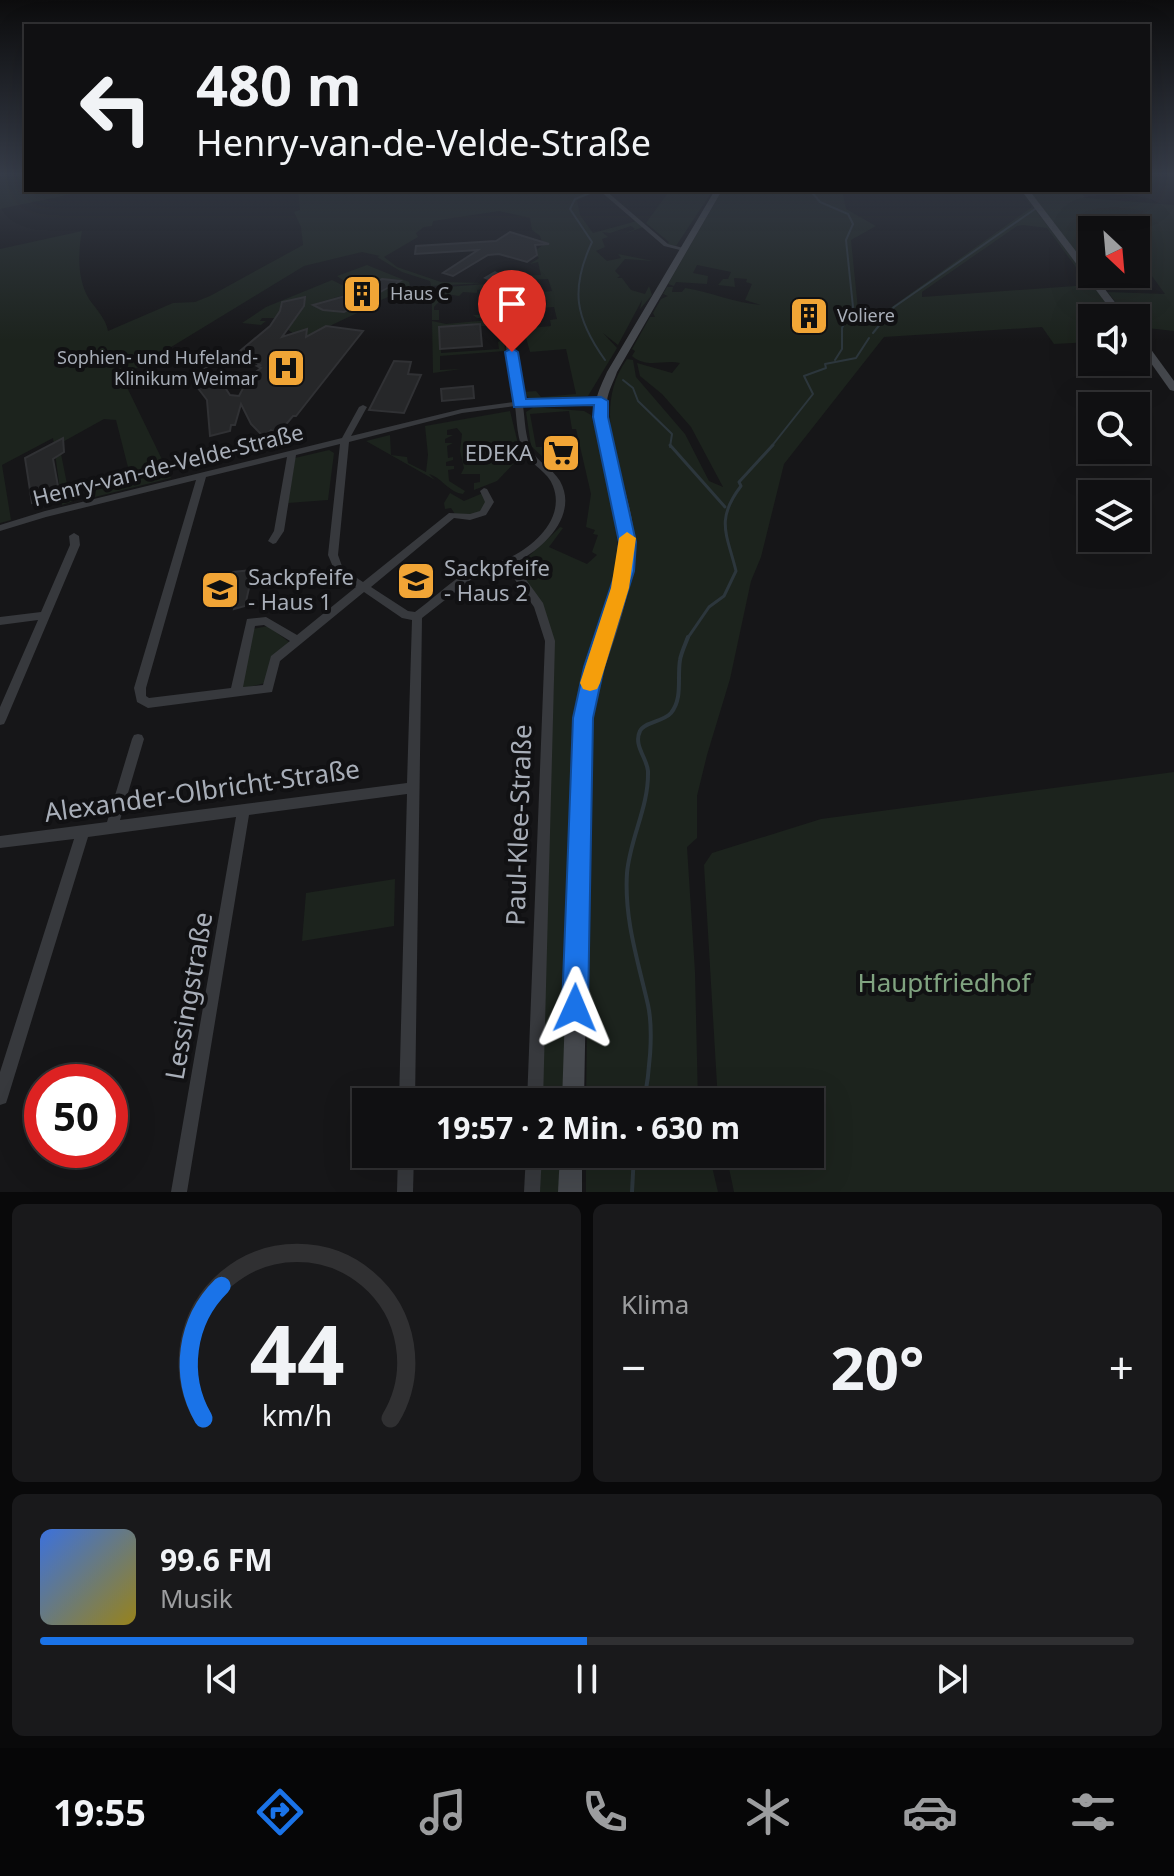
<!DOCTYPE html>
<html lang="de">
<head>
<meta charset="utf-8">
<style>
	:root { --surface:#101012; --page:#19191b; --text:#f1f3f6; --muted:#9c9d9f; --line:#303032; --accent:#1a73e8 }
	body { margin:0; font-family:"Noto Sans",sans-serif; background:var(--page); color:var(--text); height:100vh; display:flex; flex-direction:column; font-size:30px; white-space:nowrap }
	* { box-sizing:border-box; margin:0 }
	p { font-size:26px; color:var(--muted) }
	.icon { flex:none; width:44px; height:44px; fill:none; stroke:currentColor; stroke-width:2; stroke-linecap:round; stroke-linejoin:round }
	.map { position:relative; height:1192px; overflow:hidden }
	.side { display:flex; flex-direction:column; gap:12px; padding:12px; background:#09090a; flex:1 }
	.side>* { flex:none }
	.top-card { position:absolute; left:24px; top:24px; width:1126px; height:168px; border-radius:0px; box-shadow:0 8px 32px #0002,0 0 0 2px var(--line); background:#101012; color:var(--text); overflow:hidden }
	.needle { width:52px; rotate:154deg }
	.tools { position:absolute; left:1078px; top:216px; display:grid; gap:16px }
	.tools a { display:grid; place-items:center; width:72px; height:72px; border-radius:0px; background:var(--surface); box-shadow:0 8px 32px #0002,0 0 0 2px var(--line); font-size:40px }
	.speed { position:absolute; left:24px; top:1064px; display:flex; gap:16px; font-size:40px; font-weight:700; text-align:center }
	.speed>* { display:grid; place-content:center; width:104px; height:104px; border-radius:50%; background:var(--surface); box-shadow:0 8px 32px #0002,0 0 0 2px var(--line); line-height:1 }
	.speed .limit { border:12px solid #d22; background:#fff; color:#111 }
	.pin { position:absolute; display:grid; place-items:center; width:68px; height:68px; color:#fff; margin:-82px -34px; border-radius:50% 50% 50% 0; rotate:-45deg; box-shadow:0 0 8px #0007 }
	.pin .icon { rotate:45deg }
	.me { position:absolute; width:88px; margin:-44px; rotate:1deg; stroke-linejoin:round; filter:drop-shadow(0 0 6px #0008) }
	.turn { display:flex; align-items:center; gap:28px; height:168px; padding:0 40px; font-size:36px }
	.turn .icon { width:104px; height:104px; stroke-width:2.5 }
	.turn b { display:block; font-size:56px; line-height:68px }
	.big { font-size:60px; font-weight:700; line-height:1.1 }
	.side .widget { flex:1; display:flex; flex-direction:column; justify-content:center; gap:12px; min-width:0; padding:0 28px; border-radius:12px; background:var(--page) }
	.side .dial { align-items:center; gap:0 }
	.dial svg { height:208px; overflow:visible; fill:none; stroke:var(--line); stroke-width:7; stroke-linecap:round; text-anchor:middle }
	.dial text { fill:var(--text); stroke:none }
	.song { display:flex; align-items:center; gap:24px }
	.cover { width:96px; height:96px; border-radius:12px; background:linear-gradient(135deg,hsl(220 70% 55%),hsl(50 70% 35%)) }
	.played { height:8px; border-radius:4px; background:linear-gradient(90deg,var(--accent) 50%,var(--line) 50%) }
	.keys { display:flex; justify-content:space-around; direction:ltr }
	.heat { display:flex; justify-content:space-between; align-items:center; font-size:44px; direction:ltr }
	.side .tiles { flex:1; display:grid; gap:12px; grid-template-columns:1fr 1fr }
	.widget:last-child { grid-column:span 2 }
	.trip { position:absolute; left:352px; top:1088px; width:472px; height:80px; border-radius:0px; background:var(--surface); box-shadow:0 8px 32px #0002,0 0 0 2px var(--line); font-weight:700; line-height:80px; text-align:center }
	.menu { display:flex; height:128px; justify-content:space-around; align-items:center; background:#060607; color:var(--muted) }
	.menu .icon { width:56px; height:56px }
	.menu .on { color:var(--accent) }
	.menu b { font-size:36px; color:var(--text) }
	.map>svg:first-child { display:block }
	.green { fill:#1c231d; fill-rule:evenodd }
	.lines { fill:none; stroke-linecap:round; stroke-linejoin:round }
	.stream-far2 { stroke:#2c363c; stroke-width:2 }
	.stream-far1 { stroke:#2c363c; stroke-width:3 }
	.stream { stroke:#2c363c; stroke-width:4 }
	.building { fill:#262729; stroke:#303134; stroke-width:2 }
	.street { fill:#37393d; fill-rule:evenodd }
	.secondary { fill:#45484d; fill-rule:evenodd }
	.route { fill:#1a73e8; stroke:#114b97; stroke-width:2 }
	.slow { fill:#f59e0b }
	.labels { text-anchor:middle; stroke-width:8; stroke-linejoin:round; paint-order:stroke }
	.far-poi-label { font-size:18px; fill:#a8aeb8; stroke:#111113; text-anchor:start }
	.poi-label { font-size:22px; fill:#a8aeb8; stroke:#111113; text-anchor:start }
	.street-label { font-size:22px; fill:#a8aeb8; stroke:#111113 }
	.near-street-label { font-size:26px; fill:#a8aeb8; stroke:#111113 }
	.near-park-label { font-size:26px; fill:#80a380; stroke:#111113 }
</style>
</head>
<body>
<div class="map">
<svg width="1174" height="1192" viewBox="0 0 1174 1192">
	<rect width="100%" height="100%" fill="#161618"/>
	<g class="green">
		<polygon points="26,174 26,190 91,190 0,209 0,175"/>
		<path d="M298 190H599L577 200 580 215 593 233 637 221 643 227 622 235 635 229 631 226 610 233 602 232 608 237 602 239 605 247 596 251 607 261 621 258 618 254 653 261 625 259 615 271 620 276 617 278H622L631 290 645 294 649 286 652 295 640 309 642 300 618 345 603 333 617 348 588 396 531 400 523 392 536 391 541 397 576 394 566 349 530 352 525 334 513 333 511 320 518 319 520 329 551 326 550 320 557 319 554 307 528 309 512 316 511 306 547 305V300H542L541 295 535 293 552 291 548 279 508 281 507 276 541 275 538 262 530 264 539 258 533 252 543 245 540 236 532 230 530 218 499 211 433 221 432 226 424 227 416 233 418 237 384 257 397 267 441 282 485 283 431 286 430 281 402 272 377 257 380 256 362 252 304 266 122 377 171 478 87 499 85 489 130 475 116 420 104 419 59 444 69 494 75 493 76 500 62 505 53 438 2 465 11 520 0 523V249L82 231C78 253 77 278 89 299 96 309 106 319 108 331L173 303 195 302 210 296 303 245 301 227 294 212 300 210Z"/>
		<polygon points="670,190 713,190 676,246 667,244 669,242 646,223"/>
		<path d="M764 190H838L843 194 846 209 876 226 851 240 858 309 876 325 886 311 1032 207 1020 190 1118 318H1092V342L1054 344 1042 327 884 337 784 464 761 557 751 581 730 679 707 755 697 796V838L687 847 695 972 698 1102H586L591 715C600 663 629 615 633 562 639 495 583 421 627 359L633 360 636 377 685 434 709 481 723 487 691 427 662 394 640 376 637 363 672 373 680 363C664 359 647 369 632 356L635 351 632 349 650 317H655L653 313 661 299 668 296 663 294 667 287H673L672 292H682L685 288C711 292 734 303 761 305L745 300 752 284 746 282 747 279 734 278 735 287 718 285 723 279H728L731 272 697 265 693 273 708 276 707 284 676 282 674 286 668 284 720 194ZM1023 225 1047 228 1089 285 922 297V292L1017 226Z"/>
		<polygon points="1028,190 1058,194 1056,190 1078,190 1086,198 1174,205 1174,331 1138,327 1136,318 1127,318 1108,292 1165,294 1149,272 1136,271 1136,230 1092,230 1092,268 1087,268"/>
		<polygon points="367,265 409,282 413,299 409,293 397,293 372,304 378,300 367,301 366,299 393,286 399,280 382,279 369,286 363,282 353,287 337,276"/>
		<polygon points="332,280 346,287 345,294 357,291 318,303 322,309 363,300 364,306 368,308 306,337 304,333 294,334 287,329 302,297 280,311 276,318 262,318 260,321 266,321 261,325 242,323 266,307"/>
		<polygon points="487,284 498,291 501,317 477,318 473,315 488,315 484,313 487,308 481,307 481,300 486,298 483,295 485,289 477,290 477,293 463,292 459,296 446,294 434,307 434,310 439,310 439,320 432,320 432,288"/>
		<polygon points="501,319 502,336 498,335 496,322 487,322 487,326 440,327 441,353 499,349 498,342 504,339 505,351 440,356 440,370 461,369 433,373 432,321 446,324"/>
		<path d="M534 407 584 411 591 415 614 497 618 554 615 577 583 683 576 733 565 1102H540L554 668C552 620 545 608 518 569 522 560 550 538 560 527L563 528 549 547 587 564 597 555 592 552 598 535 593 534 595 530 586 527 591 494 576 429H572L569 411 530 414 536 447H543L545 455 552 454 553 460H546L531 446 526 412Z"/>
		<path d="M510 411 521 456 497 481 474 490V483L480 482V474H461L464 468 460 451 462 434 457 428 447 430V435H453L445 439V443H453L447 446 448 458 453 457V460L446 462V466H454V469L448 470 449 481 465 491 463 494C448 492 441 477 429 474L435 480 366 441 390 435 391 455 407 457 408 463 426 472 428 455 425 426Z"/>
		<polygon points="329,450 334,453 328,500 288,503 295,458"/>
		<polygon points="450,493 464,501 483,493 487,500 482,512 468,516 455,514 451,508 445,509 444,503"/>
		<polygon points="268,626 289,642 265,683 241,689 253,629"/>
		<polygon points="1174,772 1174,1192 734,1192 726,1154 810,1154 810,1102 718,1102 704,865 712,853 821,819"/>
		<polygon points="395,879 394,926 302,941 306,893"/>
		<polygon points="538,1154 564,1154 563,1192 537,1192"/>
		<polygon points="586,1154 709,1154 718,1192 586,1192"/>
	</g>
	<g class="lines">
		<g class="stream-far2">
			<path d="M597 190 575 199 570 209 592 242C570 289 575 318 605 360"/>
			<polyline points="810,190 820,202 848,214 853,224 846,240 853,307 842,328 842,349 835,360"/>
			<polyline points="873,333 894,307 1035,209"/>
			<polyline points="623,380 633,388 638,401 672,434 670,447"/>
			<polyline points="771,447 813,394 804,376 826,368 825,364 856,358 869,338"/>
		</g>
		<g class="stream-far1">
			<polyline points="670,445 725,507"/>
			<path d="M687 639 709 607 724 596 736 571C727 534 715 520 741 486L739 482 773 445"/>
		</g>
		<g class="stream">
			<path d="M644 1102C649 1075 654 1032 648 1005 638 961 624 919 627 873 630 838 649 807 648 771 647 758 633 745 640 731 644 722 663 722 671 713 683 698 677 678 680 660 681 653 685 645 688 637"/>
			<polyline points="632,1192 634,1154"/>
		</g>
	</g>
	<g class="building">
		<polygon points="510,232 549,244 535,245 537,255 527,262 499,254 488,255 453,276 443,273 478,250 415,254 416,246 496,241"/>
		<polygon points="382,279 400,281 344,312 323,310 313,305 349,295"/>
		<polygon points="305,297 304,306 282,337 307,329 306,337 326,326 363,331 296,416 293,416 282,429 279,428 275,433 271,430 264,437 251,424 241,404 235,425 231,425 230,431 210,436 207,400 191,379 206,367 220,380 230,395 239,396 249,377 261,368 257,366 260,365 245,356 234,356 270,326 280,311 282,302"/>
		<polygon points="480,324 482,346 440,349 439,327"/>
		<polygon points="394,361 411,362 408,374 421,375 404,413 369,410"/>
		<polygon points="473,386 474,398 442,401 441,389"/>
		<polygon points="63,438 64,452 53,459 60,497 32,503 25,458"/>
		<polygon points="253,570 245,606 234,609 235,605 225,606 233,572"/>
	</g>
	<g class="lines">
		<g class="street">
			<polygon points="599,190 605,190 668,244 687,249 684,251 664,246"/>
			<path d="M495 271 504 276 503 283 522 401 601 399 605 401 601 403 523 406C525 419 525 437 531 449 537 462 552 468 560 481 579 515 543 550 514 563L543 603 555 641 543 1102H527L545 641 534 607 506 567 473 578 422 618 415 1102H399L407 794 249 815 187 1192H171L236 817 88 837 8 1097 6 1103 0 1105V1072L74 839 0 848V836L107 822 132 739 134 735 138 734 142 735 144 739 120 820 407 783 412 620 402 618 364 592 280 661 272 692 148 708 137 702 134 688 196 480 46 517 0 531V525L45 511 342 438 359 407 363 405 367 407 351 436 462 409 514 402 497 284 483 278ZM515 406C517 421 517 441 525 454 533 466 548 472 553 486 566 519 532 549 504 560 491 565 476 566 464 574 446 585 432 600 415 612L408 611 371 587 454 518 470 520 486 515 494 502 487 489 484 488 480 491 485 502 480 511 470 514 449 513 363 582 343 569 338 555 349 442 462 413ZM340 444 328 555 336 574 356 587 297 635 266 617 247 619 231 688 149 698 146 696V688L206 477 287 457 274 531 268 541 273 544 276 543 284 531 296 455ZM264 625 290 641 271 656 263 685 243 687 255 626Z"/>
			<polygon points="74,533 79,536 80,545 6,720 4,724 0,725 0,707 38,620 0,625 0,617 41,612 70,545 69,536"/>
			<polygon points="398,1154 414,1154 413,1192 397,1192"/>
			<polygon points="526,1154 542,1154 540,1192 524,1192"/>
		</g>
		<g class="secondary">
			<path d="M715 190H758L754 192H721L617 372C614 381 608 391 607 401 603 445 635 497 634 545 633 605 603 660 591 718L584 1102H562L575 718C588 660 619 605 621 546 623 497 591 445 596 401 598 391 603 381 607 372Z"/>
			<polygon points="1021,190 1029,190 1127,318 1117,318"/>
			<polygon points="1136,332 1139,333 1174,381 1174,391 1170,390 1136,342"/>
			<polygon points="560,1154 582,1154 582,1192 558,1192"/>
		</g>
	</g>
	<linearGradient id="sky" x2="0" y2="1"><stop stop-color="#0c0c0d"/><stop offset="0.51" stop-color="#363c48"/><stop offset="1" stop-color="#363c48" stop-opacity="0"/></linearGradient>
	<rect width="1174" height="341" fill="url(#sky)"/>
	<polygon class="route" points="512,348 518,352 526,399 601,397 608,401 608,417 636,542 634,571 604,667 593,718 588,1008 584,1018 575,1022 566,1018 562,1008 573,718 584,667 616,571 619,542 593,417 594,405 514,407 505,352"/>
	<polygon class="slow" points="627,532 636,538 629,588 600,683 597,689 590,691 583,689 580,683 611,588 619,538"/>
	<defs>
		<symbol id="building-square" viewBox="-11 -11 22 22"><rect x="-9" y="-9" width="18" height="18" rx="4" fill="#f1a536" stroke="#111113"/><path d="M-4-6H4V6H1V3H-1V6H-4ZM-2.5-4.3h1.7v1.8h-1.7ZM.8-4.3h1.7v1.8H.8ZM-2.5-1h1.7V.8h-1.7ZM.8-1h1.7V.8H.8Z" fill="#111"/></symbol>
		<symbol id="hospital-square" viewBox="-11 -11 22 22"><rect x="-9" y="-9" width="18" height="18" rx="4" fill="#f1a536" stroke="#111113"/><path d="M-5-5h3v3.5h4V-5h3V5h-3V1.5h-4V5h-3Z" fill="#111"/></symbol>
		<symbol id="supermarket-square" viewBox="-11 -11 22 22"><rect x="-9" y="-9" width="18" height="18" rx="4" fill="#f1a536" stroke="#111113"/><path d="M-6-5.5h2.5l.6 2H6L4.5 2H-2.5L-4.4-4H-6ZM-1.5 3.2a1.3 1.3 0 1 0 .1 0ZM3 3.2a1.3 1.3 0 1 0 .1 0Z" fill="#111"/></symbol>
		<symbol id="school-square" viewBox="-11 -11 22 22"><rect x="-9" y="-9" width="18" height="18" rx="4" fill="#f1a536" stroke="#111113"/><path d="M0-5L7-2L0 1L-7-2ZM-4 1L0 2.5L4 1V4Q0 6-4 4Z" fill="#111"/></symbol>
	</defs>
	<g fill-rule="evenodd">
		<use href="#building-square" x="340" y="272" width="44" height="44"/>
		<use href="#building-square" x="787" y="294" width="44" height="44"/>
		<use href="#hospital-square" x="264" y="346" width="44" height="44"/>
		<use href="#supermarket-square" x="539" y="431" width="44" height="44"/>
		<use href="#school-square" x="394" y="559" width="44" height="44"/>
		<use href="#school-square" x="198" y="568" width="44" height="44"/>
	</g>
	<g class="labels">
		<g class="far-poi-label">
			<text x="390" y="300">Haus C</text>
			<text x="837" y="322">Voliere</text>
			<text x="258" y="364" text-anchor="end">Sophien- und Hufeland-<tspan x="258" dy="21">Klinikum Weimar</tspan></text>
		</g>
		<g class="poi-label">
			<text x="533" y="461" text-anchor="end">EDEKA</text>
			<text x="444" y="576">Sackpfeife<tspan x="444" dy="25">- Haus 2</tspan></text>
			<text x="248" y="585">Sackpfeife<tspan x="248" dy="25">- Haus 1</tspan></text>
		</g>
		<g class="street-label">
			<text transform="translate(168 465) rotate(-14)" y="8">Henry-van-de-Velde-Straße</text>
		</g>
		<g class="near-street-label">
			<text transform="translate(202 791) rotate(-8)" y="9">Alexander-Olbricht-Straße</text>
			<text transform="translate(519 825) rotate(-88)" y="9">Paul-Klee-Straße</text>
			<text transform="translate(189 996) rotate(-80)" y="9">Lessingstraße</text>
		</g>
		<g class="near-park-label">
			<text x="944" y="992">Hauptfriedhof</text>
		</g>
	</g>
</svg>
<div class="tools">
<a><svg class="needle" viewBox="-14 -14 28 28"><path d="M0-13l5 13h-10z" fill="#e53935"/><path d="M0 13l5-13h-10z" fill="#9c9d9f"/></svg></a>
<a><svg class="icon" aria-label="sound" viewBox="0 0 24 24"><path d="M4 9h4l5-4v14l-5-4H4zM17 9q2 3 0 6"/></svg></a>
<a><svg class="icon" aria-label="search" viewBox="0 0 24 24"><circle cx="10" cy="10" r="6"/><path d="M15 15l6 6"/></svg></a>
<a><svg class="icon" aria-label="layers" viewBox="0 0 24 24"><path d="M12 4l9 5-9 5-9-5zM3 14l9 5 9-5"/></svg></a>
</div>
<div class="speed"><div class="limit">50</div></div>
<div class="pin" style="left:512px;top:352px;background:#d93025"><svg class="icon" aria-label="arrive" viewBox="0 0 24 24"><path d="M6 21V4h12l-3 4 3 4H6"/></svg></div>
<svg class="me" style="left:575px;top:1008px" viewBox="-20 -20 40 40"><path d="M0-17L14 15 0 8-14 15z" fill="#1a73e8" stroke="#fff" stroke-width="4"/></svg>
<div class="trip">19:57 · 2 Min. · 630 m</div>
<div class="top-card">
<div class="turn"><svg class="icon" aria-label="left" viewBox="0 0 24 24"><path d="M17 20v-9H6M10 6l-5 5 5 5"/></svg><div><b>480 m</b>Henry-van-de-Velde-Straße</div></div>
</div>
</div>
<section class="side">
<div class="tiles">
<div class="widget dial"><svg viewBox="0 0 100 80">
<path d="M14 69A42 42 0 1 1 86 69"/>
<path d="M14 69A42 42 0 0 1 21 18" stroke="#1a73e8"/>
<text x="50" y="56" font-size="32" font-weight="700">44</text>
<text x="50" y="72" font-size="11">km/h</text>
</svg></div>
<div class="widget"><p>Klima</p>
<div class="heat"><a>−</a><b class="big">20°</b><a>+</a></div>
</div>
<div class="widget">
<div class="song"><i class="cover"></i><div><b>99.6 FM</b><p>Musik</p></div></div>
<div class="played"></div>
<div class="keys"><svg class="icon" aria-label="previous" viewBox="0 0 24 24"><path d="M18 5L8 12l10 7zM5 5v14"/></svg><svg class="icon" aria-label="pause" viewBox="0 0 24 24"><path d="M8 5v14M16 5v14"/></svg><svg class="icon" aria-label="next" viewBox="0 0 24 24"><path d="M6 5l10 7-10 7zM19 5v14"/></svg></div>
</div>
</div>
</section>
<nav class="menu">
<b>19:55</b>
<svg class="icon on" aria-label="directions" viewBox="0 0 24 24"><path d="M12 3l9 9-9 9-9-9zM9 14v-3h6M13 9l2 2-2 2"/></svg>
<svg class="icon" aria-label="music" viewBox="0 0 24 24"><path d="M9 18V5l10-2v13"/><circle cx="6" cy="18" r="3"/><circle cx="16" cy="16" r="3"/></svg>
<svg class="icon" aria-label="phone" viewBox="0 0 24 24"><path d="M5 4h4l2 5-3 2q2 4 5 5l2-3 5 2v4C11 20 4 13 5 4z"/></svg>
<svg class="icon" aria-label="climate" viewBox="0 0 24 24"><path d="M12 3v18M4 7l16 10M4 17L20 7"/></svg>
<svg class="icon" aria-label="car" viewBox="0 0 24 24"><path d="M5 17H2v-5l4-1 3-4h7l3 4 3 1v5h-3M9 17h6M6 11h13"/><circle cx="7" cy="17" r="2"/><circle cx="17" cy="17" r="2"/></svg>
<svg class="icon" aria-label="filters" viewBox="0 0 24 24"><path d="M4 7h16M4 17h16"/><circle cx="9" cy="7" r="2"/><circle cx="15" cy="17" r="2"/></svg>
</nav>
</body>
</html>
